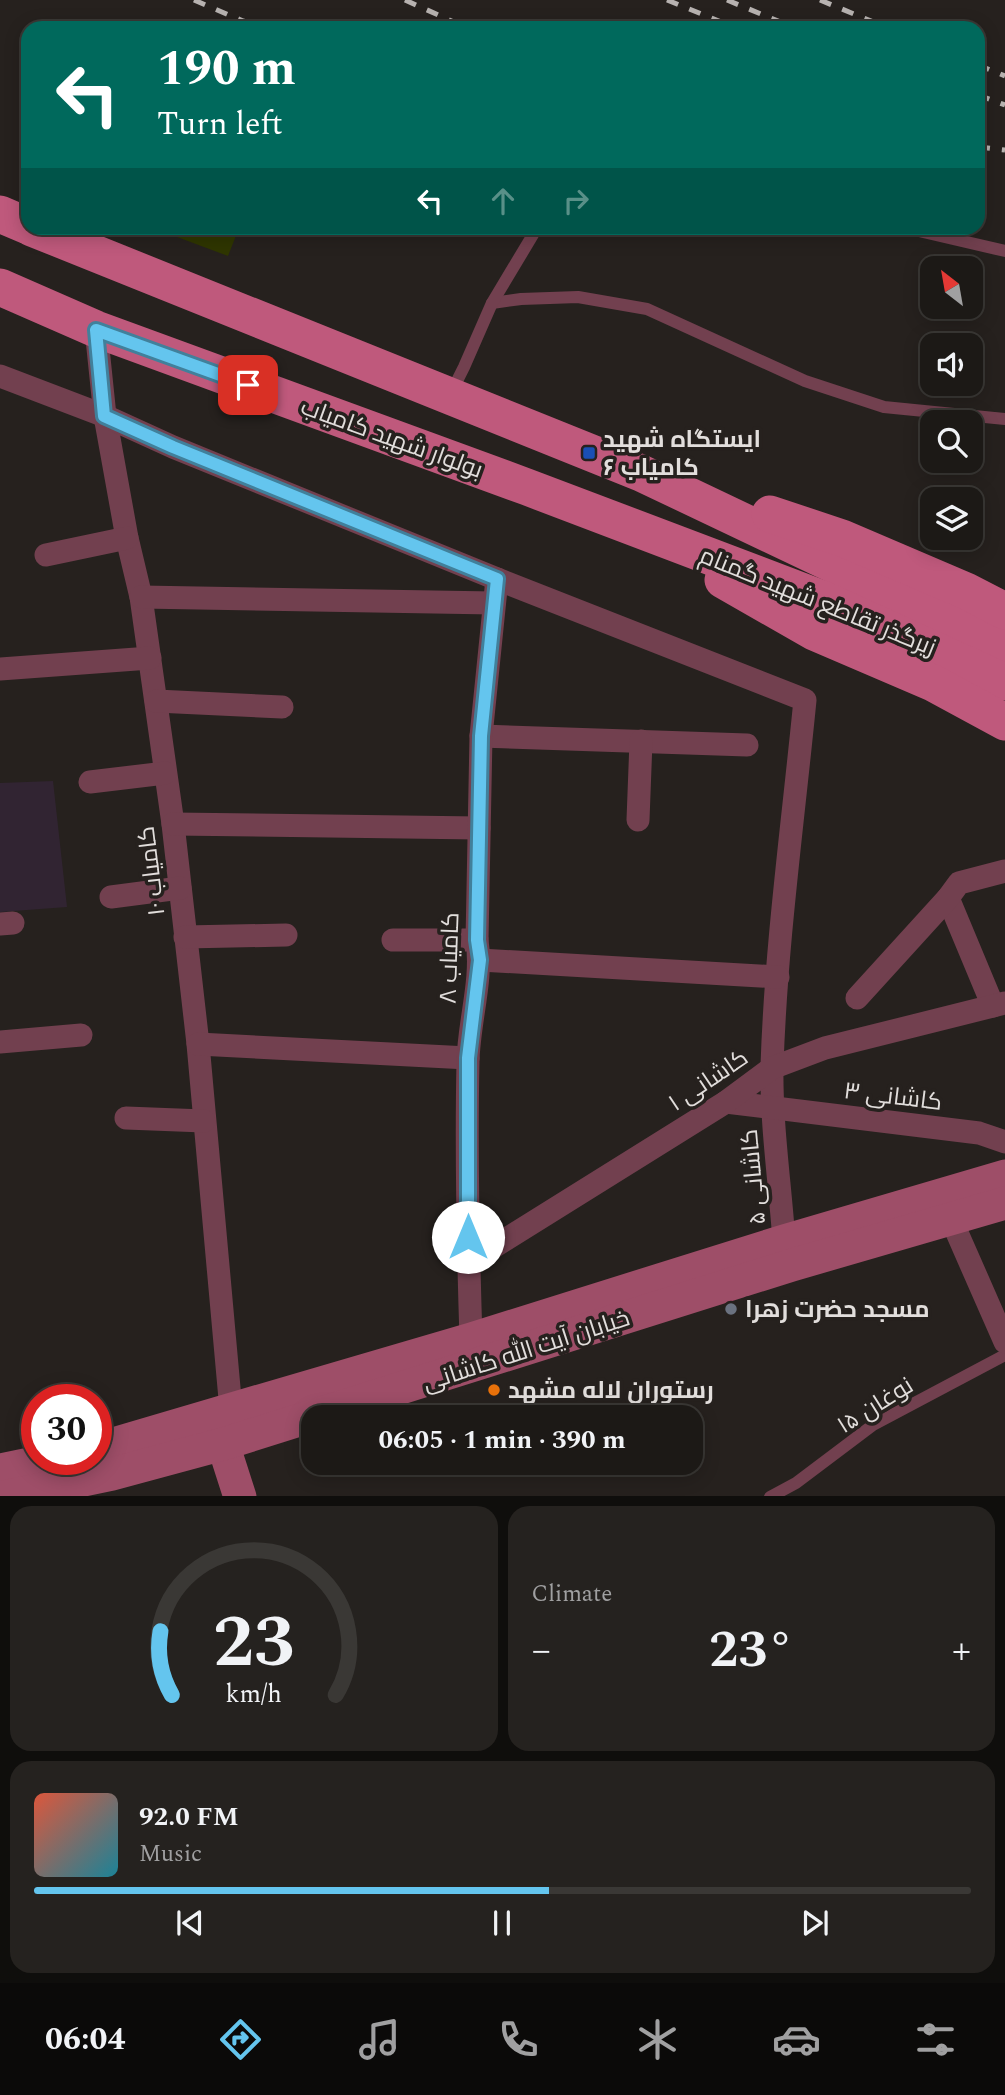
<!DOCTYPE html>
<html lang="en">
<head>
<meta charset="utf-8">
<style>
	:root { --surface:#1c1916; --page:#25221f; --text:#f1f3f6; --muted:#a0a0a1; --line:#3a3835; --accent:#64c5ee }
	body { margin:0; font-family:Spectral,Cairo,serif; background:var(--page); color:var(--text); height:100vh; display:flex; flex-direction:column; font-size:26px; white-space:nowrap }
	* { box-sizing:border-box; margin:0 }
	p { font-size:23px; color:var(--muted) }
	.icon { flex:none; width:38px; height:38px; fill:none; stroke:currentColor; stroke-width:2; stroke-linecap:round; stroke-linejoin:round }
	.map { position:relative; height:1496px; overflow:hidden }
	.side { display:flex; flex-direction:column; gap:10px; padding:10px; background:#0f0e0c; flex:1 }
	.side>* { flex:none }
	.top-card { position:absolute; left:21px; top:21px; width:964px; height:214px; border-radius:21px; box-shadow:0 4px 18px #0003,0 0 0 2px var(--line); background:#00695c; color:#fff; overflow:hidden }
	.needle { width:46px; rotate:329deg }
	.fabs { position:absolute; left:920px; top:256px; display:grid; gap:14px }
	.fabs a { display:grid; place-items:center; width:63px; height:63px; border-radius:14px; background:var(--surface); box-shadow:0 4px 18px #0003,0 0 0 2px var(--line); font-size:35px }
	.speed { position:absolute; left:21px; top:1384px; display:flex; gap:14px; font-size:35px; font-weight:700; text-align:center }
	.speed>* { display:grid; place-content:center; width:91px; height:91px; border-radius:50%; background:var(--surface); box-shadow:0 4px 18px #0003,0 0 0 2px var(--line); line-height:1 }
	.speed .limit { border:10px solid #d22; background:#fff; color:#111 }
	.pin { position:absolute; display:grid; place-items:center; width:60px; height:60px; color:#fff; margin:-30px; border-radius:14px; box-shadow:0 4px 10px #0006 }
	.me { position:absolute; width:77px; margin:-38px; rotate:0deg; stroke-linejoin:round; filter:drop-shadow(0 0 5px #0008) }
	.turn { display:flex; align-items:center; gap:24px; height:147px; padding:0 21px; font-size:32px }
	.turn .icon { width:91px; height:91px; stroke-width:2.5 }
	.turn b { display:block; font-size:49px; line-height:60px }
	.lanes { display:flex; align-items:center; height:66px; padding:0 21px; background:#0003; justify-content:center; gap:35px; direction:ltr }
	.lanes .off { opacity:.35 }
	.big { font-size:52px; font-weight:700; line-height:1.1 }
	.side .card { flex:1; display:flex; flex-direction:column; justify-content:center; gap:10px; min-width:0; padding:0 24px; border-radius:21px; background:var(--page) }
	.side .dial { align-items:center; gap:0 }
	.dial svg { height:182px; overflow:visible; fill:none; stroke:var(--line); stroke-width:7; stroke-linecap:round; text-anchor:middle }
	.dial text { fill:var(--text); stroke:none }
	.song { display:flex; align-items:center; gap:21px }
	.cover { width:84px; height:84px; border-radius:10px; background:linear-gradient(135deg,hsl(10 70% 55%),hsl(190 70% 35%)) }
	.played { height:7px; border-radius:4px; background:linear-gradient(90deg,var(--accent) 55%,var(--line) 55%) }
	.keys { display:flex; justify-content:space-around; direction:ltr }
	.heat { display:flex; justify-content:space-between; align-items:center; font-size:38px; direction:ltr }
	.side .tiles { flex:1; display:grid; gap:10px; grid-template-columns:1fr 1fr }
	.card:last-child { grid-column:span 2 }
	.trip { position:absolute; left:301px; top:1405px; width:402px; height:70px; border-radius:21px; background:var(--surface); box-shadow:0 4px 18px #0003,0 0 0 2px var(--line); font-weight:700; line-height:70px; text-align:center }
	.tabs { display:flex; height:112px; justify-content:space-around; align-items:center; background:#0b0a09; color:var(--muted) }
	.tabs .icon { width:49px; height:49px }
	.tabs .on { color:var(--accent) }
	.tabs b { font-size:32px; color:var(--text) }
	.map>svg:first-child { display:block }
	.education { fill:#312432 }
	.pitch { fill:#2f3600 }
	.lines { fill:none; stroke-linecap:round; stroke-linejoin:round }
	.lane { stroke:#72404f; stroke-width:12 }
	.street { stroke:#72404f; stroke-width:23 }
	.secondary { stroke:#9e4e68; stroke-width:33 }
	.primary { stroke:#bf597c; stroke-width:37 }
	.rail { stroke:#b7b2b0; stroke-width:5; stroke-dasharray:12 12; stroke-linecap:butt }
	.route-casing { stroke:#41809b; stroke-width:18 }
	.route { stroke:#64c5ee; stroke-width:12 }
	.transit-dot { fill:#1a4fb4; stroke:#26211e; stroke-width:2.5 }
	.worship-dot { fill:#6b7280; stroke:#26211e; stroke-width:2.5 }
	.food-dot { fill:#e8710a; stroke:#26211e; stroke-width:2.5 }
	.labels { text-anchor:middle; stroke-width:7; stroke-linejoin:round; paint-order:stroke }
	.street-label { font-size:24px; fill:#e2dedc; stroke:#26211e }
	.poi-label { font-size:24px; font-weight:bold; fill:#e2dedc; stroke:#26211e; text-anchor:start }
</style>
</head>
<body>
<div class="map">
<svg width="1005" height="1497" viewBox="0 0 1005 1497">
	<rect width="100%" height="100%" fill="#26211e"/>
	<polygon class="education" points="53,781 67,907 0,912 0,783"/>
	<polygon class="pitch" points="153,228 239,228 228,256"/>
	<g class="lines">
		<g class="lane">
			<polyline points="906,228 1005,251"/>
			<polyline points="492,303 521,299 578,297 647,309 805,381 884,407 1005,419"/>
			<polyline points="451,393 464,367 492,303 537,228"/>
			<polyline points="770,1497 796,1483 873,1425 1005,1355"/>
		</g>
		<g class="street">
			<polyline points="96,329 105,416 127,538 141,597 173,824 198,1044 231,1410"/>
			<path d="M0 376 105 416 173 447 497 579 805 700C793 822 776 944 772 1066 771 1124 780 1183 784 1241"/>
			<polyline points="46,555 127,538"/>
			<polyline points="141,597 494,603"/>
			<polyline points="0,669 150,658"/>
			<polyline points="156,701 282,707"/>
			<polyline points="481,736 747,745"/>
			<polyline points="90,782 165,773"/>
			<polyline points="638,820 641,741"/>
			<polyline points="173,824 479,828"/>
			<polyline points="111,897 180,888"/>
			<polyline points="948,898 993,1006"/>
			<polyline points="0,924 13,923"/>
			<polyline points="185,937 286,935"/>
			<polyline points="393,940 477,940"/>
			<polyline points="480,960 778,977"/>
			<polyline points="857,998 948,898 959,883 1005,871"/>
			<polyline points="0,1042 81,1035"/>
			<polyline points="198,1044 468,1058"/>
			<polyline points="726,1102 979,1133 1005,1142"/>
			<polyline points="126,1118 204,1121"/>
			<polyline points="951,1219 1005,1342"/>
			<polyline points="468,1263 726,1102 772,1068 825,1048 1005,1003"/>
			<path d="M471 1339C468 1246 466 1154 468 1061 469 1020 483 980 477 940L481 736 497 579"/>
		</g>
		<g class="secondary">
			<polyline points="223,1444 240,1497"/>
			<polyline points="96,1449 471,1339 784,1241 1005,1176"/>
			<polyline points="0,1470 49,1460"/>
			<polyline points="4,1497 112,1474 223,1444 792,1265 1005,1203"/>
		</g>
		<g class="primary">
			<polyline points="0,214 28,226"/>
			<polyline points="32,228 641,473 1005,646"/>
			<polyline points="0,287 96,329 527,487 825,600 1005,682"/>
			<polyline points="770,514 842,538 966,591 1005,611"/>
			<polyline points="723,580 814,632 933,683 1005,722"/>
		</g>
		<g class="rail">
			<polyline points="194,0 243,21 267,28"/>
			<polyline points="405,0 467,28"/>
			<polyline points="667,0 736,28"/>
			<polyline points="727,0 795,28"/>
			<polyline points="820,0 888,28"/>
			<polyline points="978,65 1005,76"/>
			<polyline points="978,95 1005,105"/>
			<polyline points="978,147 1005,150"/>
		</g>
	</g>
	<g class="lines">
		<defs>
			<polyline id="route" points="248,385 96,330 104,416 173,447 497,579 481,736 477,940 480,960 468,1058 468,1237"/>
		</defs>
		<use href="#route" class="route-casing"/>
		<use href="#route" class="route"/>
	</g>
	<rect class="transit-dot" x="582" y="446" width="14" height="14" rx="3.5"/>
	<circle class="worship-dot" cx="731" cy="1309" r="7"/>
	<circle class="food-dot" cx="494" cy="1390" r="7"/>
	<g class="labels">
		<g class="street-label">
			<text transform="translate(392 438) rotate(20)" y="8">بولوار شهید کامیاب</text>
			<text transform="translate(818 601) rotate(22)" y="8">زیرگذر تقاطع شهید گمنام</text>
			<text transform="translate(151 871) rotate(-97)" y="8">کامیاب ۱۰</text>
			<text transform="translate(449 958) rotate(-88)" y="8">کامیاب ۸</text>
			<text transform="translate(708 1080) rotate(-34)" y="8">کاشانی ۱</text>
			<text transform="translate(893 1096) rotate(7)" y="8">کاشانی ۳</text>
			<text transform="translate(753 1177) rotate(-95)" y="8">کاشانی ۵</text>
			<text transform="translate(526 1350) rotate(-18)" y="8">خیابان آیت الله کاشانی</text>
			<text transform="translate(875 1405) rotate(-32)" y="8">نوغان ۱۵</text>
		</g>
		<g class="poi-label">
			<text x="603" y="447">ایستگاه شهید<tspan x="603" dy="28">کامیاب ۶</tspan></text>
			<text x="745" y="1317">مسجد حضرت زهرا</text>
			<text x="508" y="1398">رستوران لاله مشهد</text>
		</g>
	</g>
</svg>
<div class="fabs">
<a><svg class="needle" viewBox="-14 -14 28 28"><path d="M0-13l5 13h-10z" fill="#e53935"/><path d="M0 13l5-13h-10z" fill="#a0a0a1"/></svg></a>
<a><svg class="icon" aria-label="sound" viewBox="0 0 24 24"><path d="M4 9h4l5-4v14l-5-4H4zM17 9q2 3 0 6"/></svg></a>
<a><svg class="icon" aria-label="search" viewBox="0 0 24 24"><circle cx="10" cy="10" r="6"/><path d="M15 15l6 6"/></svg></a>
<a><svg class="icon" aria-label="layers" viewBox="0 0 24 24"><path d="M12 4l9 5-9 5-9-5zM3 14l9 5 9-5"/></svg></a>
</div>
<div class="speed"><div class="limit">30</div></div>
<div class="pin" style="left:248px;top:385px;background:#d93025"><svg class="icon" aria-label="arrive" viewBox="0 0 24 24"><path d="M6 21V4h12l-3 4 3 4H6"/></svg></div>
<svg class="me" style="left:468px;top:1237px" viewBox="-20 -20 40 40"><circle r="19" fill="#fff"/><path d="M0-13L10 11 0 6-10 11z" fill="#64c5ee"/></svg>
<div class="trip">06:05 · 1 min · 390 m</div>
<div class="top-card">
<div class="turn"><svg class="icon" aria-label="left" viewBox="0 0 24 24"><path d="M17 20v-9H6M10 6l-5 5 5 5"/></svg><div><b>190 m</b>Turn left</div></div>
<div class="lanes"><svg class="icon" aria-label="left" viewBox="0 0 24 24"><path d="M17 20v-9H6M10 6l-5 5 5 5"/></svg><svg class="icon off" aria-label="ahead" viewBox="0 0 24 24"><path d="M12 20V5M6 11l6-6 6 6"/></svg><svg class="icon off" aria-label="right" viewBox="0 0 24 24"><path d="M7 20v-9h11M14 6l5 5-5 5"/></svg></div>
</div>
</div>
<section class="side">
<div class="tiles">
<div class="card dial"><svg viewBox="0 0 100 80">
<path d="M14 69A42 42 0 1 1 86 69"/>
<path d="M14 69A42 42 0 0 1 9 41" stroke="#64c5ee"/>
<text x="50" y="56" font-size="32" font-weight="700">23</text>
<text x="50" y="72" font-size="11">km/h</text>
</svg></div>
<div class="card"><p>Climate</p>
<div class="heat"><a>−</a><b class="big">23°</b><a>+</a></div>
</div>
<div class="card">
<div class="song"><i class="cover"></i><div><b>92.0 FM</b><p>Music</p></div></div>
<div class="played"></div>
<div class="keys"><svg class="icon" aria-label="previous" viewBox="0 0 24 24"><path d="M18 5L8 12l10 7zM5 5v14"/></svg><svg class="icon" aria-label="pause" viewBox="0 0 24 24"><path d="M8 5v14M16 5v14"/></svg><svg class="icon" aria-label="next" viewBox="0 0 24 24"><path d="M6 5l10 7-10 7zM19 5v14"/></svg></div>
</div>
</div>
</section>
<nav class="tabs">
<b>06:04</b>
<svg class="icon on" aria-label="directions" viewBox="0 0 24 24"><path d="M12 3l9 9-9 9-9-9zM9 14v-3h6M13 9l2 2-2 2"/></svg>
<svg class="icon" aria-label="music" viewBox="0 0 24 24"><path d="M9 18V5l10-2v13"/><circle cx="6" cy="18" r="3"/><circle cx="16" cy="16" r="3"/></svg>
<svg class="icon" aria-label="phone" viewBox="0 0 24 24"><path d="M5 4h4l2 5-3 2q2 4 5 5l2-3 5 2v4C11 20 4 13 5 4z"/></svg>
<svg class="icon" aria-label="climate" viewBox="0 0 24 24"><path d="M12 3v18M4 7l16 10M4 17L20 7"/></svg>
<svg class="icon" aria-label="car" viewBox="0 0 24 24"><path d="M5 17H2v-5l4-1 3-4h7l3 4 3 1v5h-3M9 17h6M6 11h13"/><circle cx="7" cy="17" r="2"/><circle cx="17" cy="17" r="2"/></svg>
<svg class="icon" aria-label="filters" viewBox="0 0 24 24"><path d="M4 7h16M4 17h16"/><circle cx="9" cy="7" r="2"/><circle cx="15" cy="17" r="2"/></svg>
</nav>
</body>
</html>
